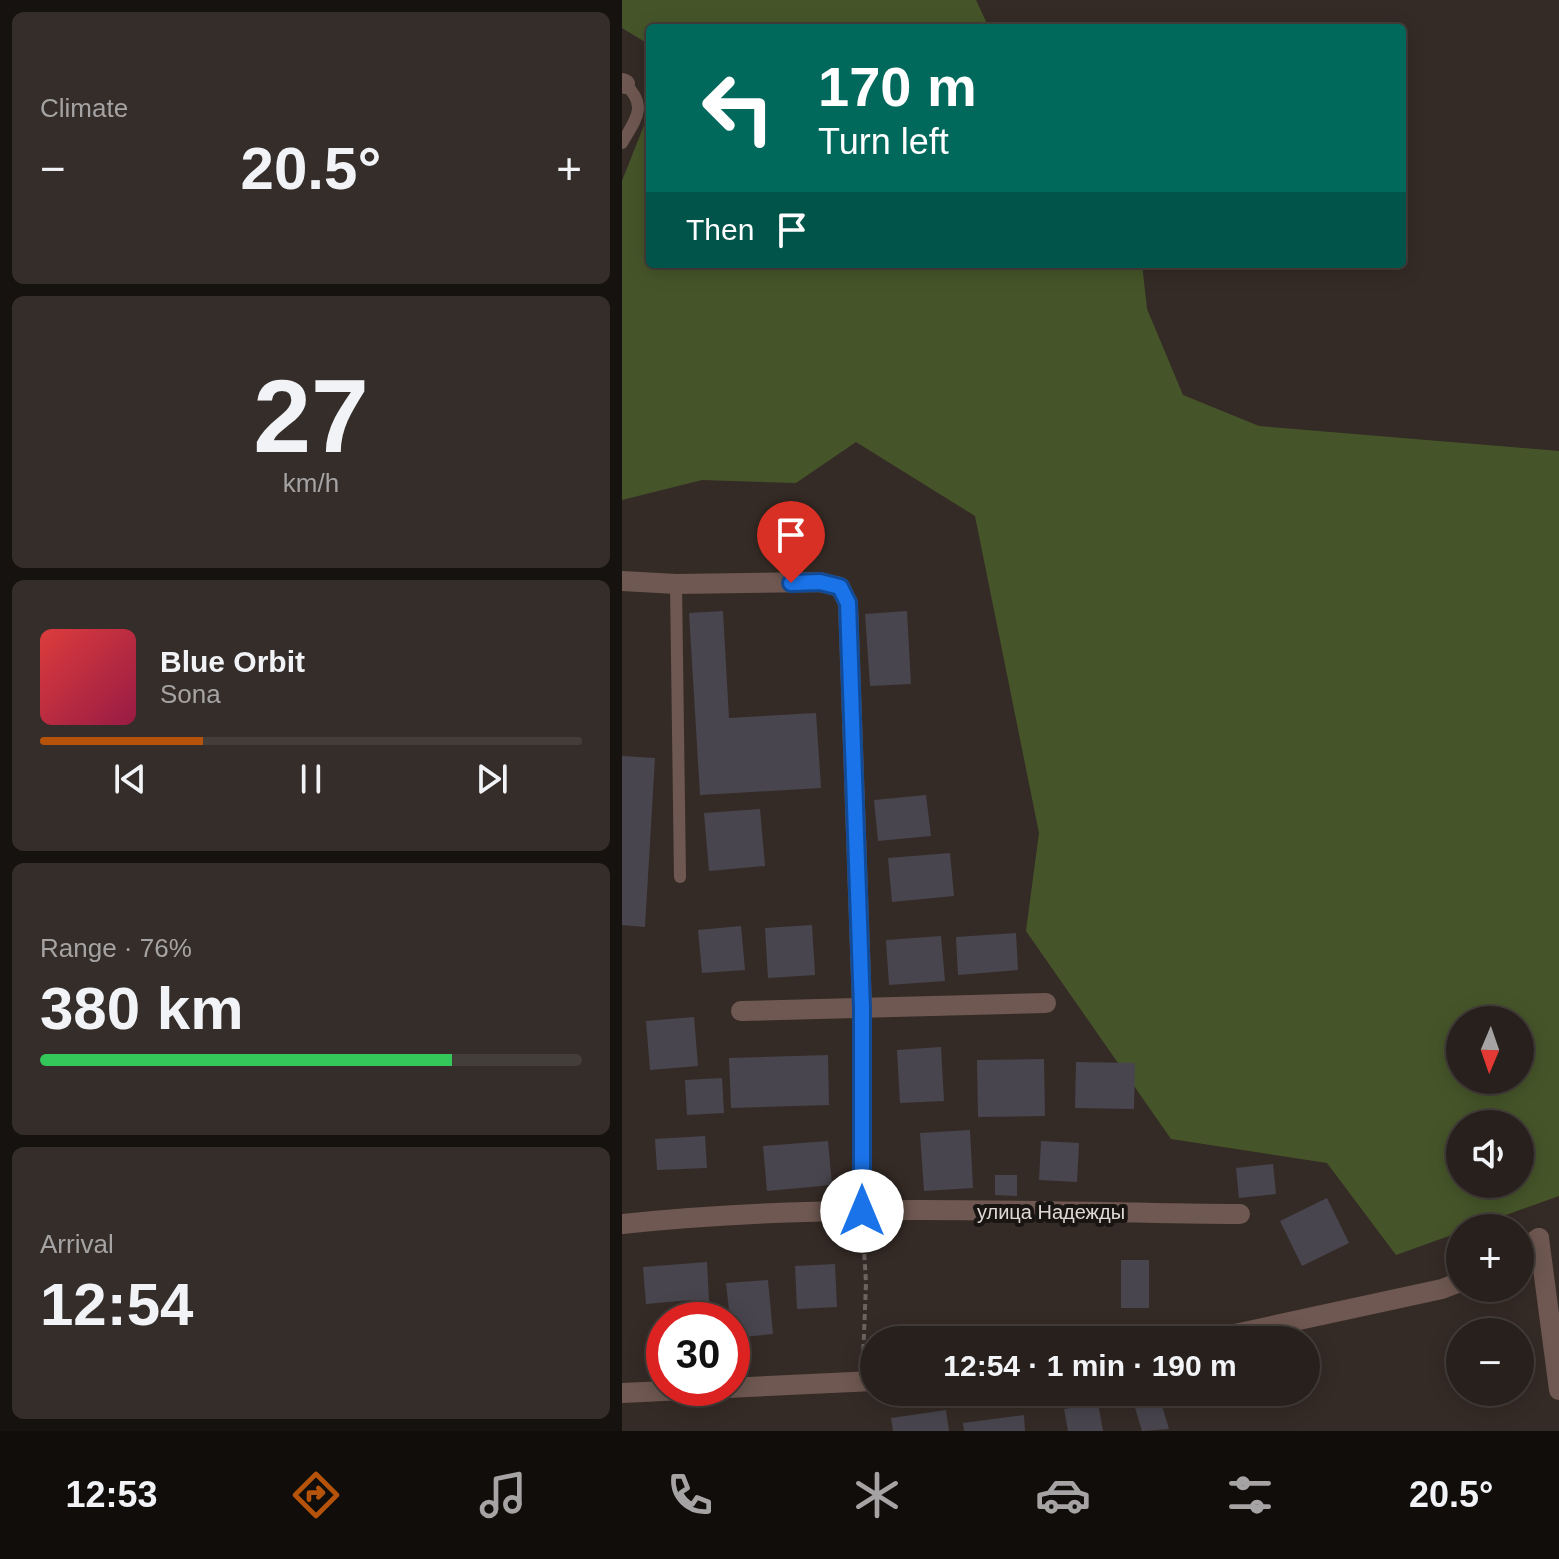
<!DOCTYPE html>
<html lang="en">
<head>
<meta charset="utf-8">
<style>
	:root { --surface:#28201c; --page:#342d29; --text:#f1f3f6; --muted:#a5a3a3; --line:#443e3b; --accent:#b45309 }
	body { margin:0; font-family:Helvetica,sans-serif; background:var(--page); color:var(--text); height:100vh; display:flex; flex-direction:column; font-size:30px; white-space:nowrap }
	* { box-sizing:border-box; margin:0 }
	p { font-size:26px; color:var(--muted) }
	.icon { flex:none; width:44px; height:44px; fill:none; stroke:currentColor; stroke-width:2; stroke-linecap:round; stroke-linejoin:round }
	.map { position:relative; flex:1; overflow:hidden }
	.sheet { display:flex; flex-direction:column; gap:12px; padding:12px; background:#16120f; width:622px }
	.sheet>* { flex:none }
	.guide { position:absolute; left:24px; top:24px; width:760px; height:244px; border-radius:8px; box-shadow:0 4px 20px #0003,0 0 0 2px var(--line); background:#00695c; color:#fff; overflow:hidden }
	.needle { width:52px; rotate:182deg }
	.buttons { position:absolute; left:824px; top:1006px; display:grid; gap:16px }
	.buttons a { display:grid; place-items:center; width:88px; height:88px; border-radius:50%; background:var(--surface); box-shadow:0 4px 20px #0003,0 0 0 2px var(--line); font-size:40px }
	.speed { position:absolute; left:24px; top:1302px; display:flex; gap:16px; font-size:40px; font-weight:700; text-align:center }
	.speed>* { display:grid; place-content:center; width:104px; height:104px; border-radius:50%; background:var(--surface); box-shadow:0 4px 20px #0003,0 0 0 2px var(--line); line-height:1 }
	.speed .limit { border:12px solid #d22; background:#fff; color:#111 }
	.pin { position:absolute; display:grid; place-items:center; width:68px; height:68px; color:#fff; margin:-82px -34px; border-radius:50% 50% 50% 0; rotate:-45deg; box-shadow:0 0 8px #0007 }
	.pin .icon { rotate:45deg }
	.me { position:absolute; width:88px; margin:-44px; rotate:0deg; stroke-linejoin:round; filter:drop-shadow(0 0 6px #0008) }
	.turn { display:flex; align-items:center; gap:28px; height:168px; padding:0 40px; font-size:36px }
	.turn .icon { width:104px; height:104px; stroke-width:2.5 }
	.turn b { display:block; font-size:56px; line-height:68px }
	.then { display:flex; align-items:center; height:76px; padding:0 40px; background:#0003; gap:16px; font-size:30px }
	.big { font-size:60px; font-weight:700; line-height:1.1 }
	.sheet .widget { flex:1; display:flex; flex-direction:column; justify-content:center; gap:12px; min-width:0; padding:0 28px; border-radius:12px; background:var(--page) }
	.sheet .dial { align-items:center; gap:0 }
	.dial b { font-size:104px; line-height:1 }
	.song { display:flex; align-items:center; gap:24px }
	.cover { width:96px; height:96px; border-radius:12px; background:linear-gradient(135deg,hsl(0 70% 55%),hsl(340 70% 35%)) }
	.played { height:8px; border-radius:4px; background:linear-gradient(90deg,var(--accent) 30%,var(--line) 30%) }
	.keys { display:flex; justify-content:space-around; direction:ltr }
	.heat { display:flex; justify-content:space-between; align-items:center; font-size:44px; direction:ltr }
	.charge { height:12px; border-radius:6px; background:linear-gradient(90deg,#34c759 76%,var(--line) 0) }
	.trip { position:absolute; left:238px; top:1326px; width:460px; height:80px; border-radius:40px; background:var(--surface); box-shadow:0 4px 20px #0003,0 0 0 2px var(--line); font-weight:700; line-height:80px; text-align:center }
	.menu { display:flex; height:128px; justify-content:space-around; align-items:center; background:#100d0b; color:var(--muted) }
	.menu .icon { width:56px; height:56px }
	.menu .selected { color:var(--accent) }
	.menu b { font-size:36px; color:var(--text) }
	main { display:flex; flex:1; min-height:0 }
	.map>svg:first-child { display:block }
	.green { fill:#465529; fill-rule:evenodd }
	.building { fill:#48454e }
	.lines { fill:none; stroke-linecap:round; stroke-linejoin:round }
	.path { stroke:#6c635f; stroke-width:4; stroke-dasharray:6 4; stroke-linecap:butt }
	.service { stroke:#6f5851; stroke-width:12 }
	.minor { stroke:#6f5851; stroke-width:20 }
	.route-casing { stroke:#114b97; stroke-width:20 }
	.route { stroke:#1a73e8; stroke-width:14 }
	.labels { text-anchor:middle; stroke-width:8; stroke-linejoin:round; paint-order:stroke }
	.street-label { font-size:20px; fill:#dfd9d6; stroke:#191513 }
</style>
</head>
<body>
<main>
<section class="sheet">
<div class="widget"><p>Climate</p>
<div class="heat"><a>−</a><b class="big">20.5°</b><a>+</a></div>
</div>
<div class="widget dial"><b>27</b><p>km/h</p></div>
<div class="widget">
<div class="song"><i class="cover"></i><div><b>Blue Orbit</b><p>Sona</p></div></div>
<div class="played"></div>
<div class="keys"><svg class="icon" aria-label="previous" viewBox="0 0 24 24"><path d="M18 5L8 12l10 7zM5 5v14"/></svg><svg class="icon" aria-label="pause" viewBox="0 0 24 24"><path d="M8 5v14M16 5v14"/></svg><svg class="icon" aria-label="next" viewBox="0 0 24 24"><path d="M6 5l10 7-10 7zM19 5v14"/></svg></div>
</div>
<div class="widget"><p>Range · 76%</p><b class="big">380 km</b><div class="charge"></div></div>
<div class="widget"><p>Arrival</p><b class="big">12:54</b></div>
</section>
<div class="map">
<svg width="937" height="1431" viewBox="0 0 937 1431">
	<rect width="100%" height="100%" fill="#352b26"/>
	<g class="green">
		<polygon points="0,0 354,0 367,28 28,28 28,45 0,28"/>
		<path d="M28 110V264H520L525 309 561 395 637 426 937 451V1196L848 1228H838V1232L774 1255 705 1163 549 1139 404 931 417 833 353 516 234 442 174 483 80 480 0 500V181ZM838 1020H898V1080H838ZM838 1124H898V1184H838Z"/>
	</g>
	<g class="building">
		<polygon points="101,611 107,718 194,713 199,788 78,795 67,613"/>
		<polygon points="285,611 289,684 248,686 243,614"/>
		<polygon points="0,756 33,758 23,927 0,925"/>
		<polygon points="304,795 309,836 256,841 252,800"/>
		<polygon points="138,809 143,866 87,871 82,813"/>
		<polygon points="328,853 332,896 270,902 266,858"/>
		<polygon points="190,925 193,975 146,978 143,928"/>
		<polygon points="119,926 123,970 80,973 76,930"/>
		<polygon points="394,933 396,970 336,975 334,937"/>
		<polygon points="319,936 323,981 267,985 264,940"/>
		<polygon points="72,1017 76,1066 28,1070 24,1021"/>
		<polygon points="319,1047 322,1101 278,1103 275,1050"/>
		<polygon points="206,1055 207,1105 109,1108 107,1058"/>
		<polygon points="422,1059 423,1116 356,1117 355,1060"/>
		<polygon points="454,1062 513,1063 512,1109 453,1108"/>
		<polygon points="100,1078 102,1113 65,1115 63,1080"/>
		<polygon points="348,1130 351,1188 302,1191 298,1133"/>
		<polygon points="83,1136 85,1168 35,1170 33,1139"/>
		<polygon points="206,1141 210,1185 145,1191 141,1146"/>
		<polygon points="419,1141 457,1143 455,1182 417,1180"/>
		<polygon points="651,1164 654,1194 617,1198 614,1168"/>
		<polygon points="373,1175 395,1175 395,1196 373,1195"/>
		<polygon points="705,1198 727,1243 680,1266 658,1221"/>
		<rect x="499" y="1260" width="28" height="48"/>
		<polygon points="85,1262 88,1320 71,1320 69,1300 24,1304 21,1267"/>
		<polygon points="213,1264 215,1307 175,1309 173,1266"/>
		<polygon points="146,1280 151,1334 110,1338 104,1283"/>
		<polygon points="536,1393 547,1429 520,1431 511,1401"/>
		<polygon points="476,1403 481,1431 446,1431 442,1409"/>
		<polygon points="324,1410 327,1431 271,1431 269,1418"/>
		<polygon points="402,1415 403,1431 342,1431 341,1423"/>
	</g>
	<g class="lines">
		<polyline class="path" points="241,1360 244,1283 241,1232"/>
		<g class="service">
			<path d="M0 143C13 120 27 106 3 84"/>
			<polyline points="54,584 58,877"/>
		</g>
		<g class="minor">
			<polyline points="0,83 3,84"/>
			<polyline points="0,581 54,584 198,582 218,587 226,603 240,1008 240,1211"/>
			<polyline points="119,1011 424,1003"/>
			<path d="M0 1224C204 1202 413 1212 618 1214"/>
			<polyline points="917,1238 937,1390"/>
			<polyline points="898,1250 917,1238"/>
			<polyline points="585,1340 820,1289 838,1282"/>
			<polyline points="0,1393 252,1381"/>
		</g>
	</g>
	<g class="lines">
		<defs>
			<polyline id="route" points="169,583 198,582 218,587 226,603 240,1008 240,1211"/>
		</defs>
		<use href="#route" class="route-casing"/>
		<use href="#route" class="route"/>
	</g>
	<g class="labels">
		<g class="street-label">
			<text x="429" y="1219">улица Надежды</text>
		</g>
	</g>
</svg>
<div class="buttons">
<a><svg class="needle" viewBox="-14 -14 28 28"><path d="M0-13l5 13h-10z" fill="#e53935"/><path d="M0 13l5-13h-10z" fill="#a5a3a3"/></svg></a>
<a><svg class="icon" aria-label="sound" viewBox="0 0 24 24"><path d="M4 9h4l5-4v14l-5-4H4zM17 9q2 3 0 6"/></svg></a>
<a>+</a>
<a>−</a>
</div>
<div class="speed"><div class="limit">30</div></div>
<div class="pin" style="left:169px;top:583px;background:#d93025"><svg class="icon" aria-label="arrive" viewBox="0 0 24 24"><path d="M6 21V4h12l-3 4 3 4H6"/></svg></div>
<svg class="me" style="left:240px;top:1211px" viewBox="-20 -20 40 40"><circle r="19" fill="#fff"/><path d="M0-13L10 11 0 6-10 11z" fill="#1a73e8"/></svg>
<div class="trip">12:54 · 1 min · 190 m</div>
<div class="guide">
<div class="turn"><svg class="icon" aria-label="left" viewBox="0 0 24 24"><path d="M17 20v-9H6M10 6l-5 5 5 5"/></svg><div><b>170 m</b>Turn left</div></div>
<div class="then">Then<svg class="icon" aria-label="arrive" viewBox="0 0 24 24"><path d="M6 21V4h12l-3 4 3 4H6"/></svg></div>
</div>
</div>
</main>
<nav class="menu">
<b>12:53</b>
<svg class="icon selected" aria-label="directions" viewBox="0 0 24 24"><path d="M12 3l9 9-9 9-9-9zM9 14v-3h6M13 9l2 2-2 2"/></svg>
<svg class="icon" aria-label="music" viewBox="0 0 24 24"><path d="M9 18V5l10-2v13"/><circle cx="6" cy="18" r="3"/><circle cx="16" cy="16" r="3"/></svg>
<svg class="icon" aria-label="phone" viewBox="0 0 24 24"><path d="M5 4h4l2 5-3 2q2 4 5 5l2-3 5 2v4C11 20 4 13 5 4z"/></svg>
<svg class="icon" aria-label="climate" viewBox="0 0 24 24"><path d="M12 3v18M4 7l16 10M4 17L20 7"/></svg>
<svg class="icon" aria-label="car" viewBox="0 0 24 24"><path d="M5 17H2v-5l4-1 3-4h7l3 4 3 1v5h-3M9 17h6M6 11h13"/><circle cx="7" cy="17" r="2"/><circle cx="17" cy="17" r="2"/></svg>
<svg class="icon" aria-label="filters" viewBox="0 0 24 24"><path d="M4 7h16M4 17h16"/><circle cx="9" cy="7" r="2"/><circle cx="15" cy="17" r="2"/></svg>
<b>20.5°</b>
</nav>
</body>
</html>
